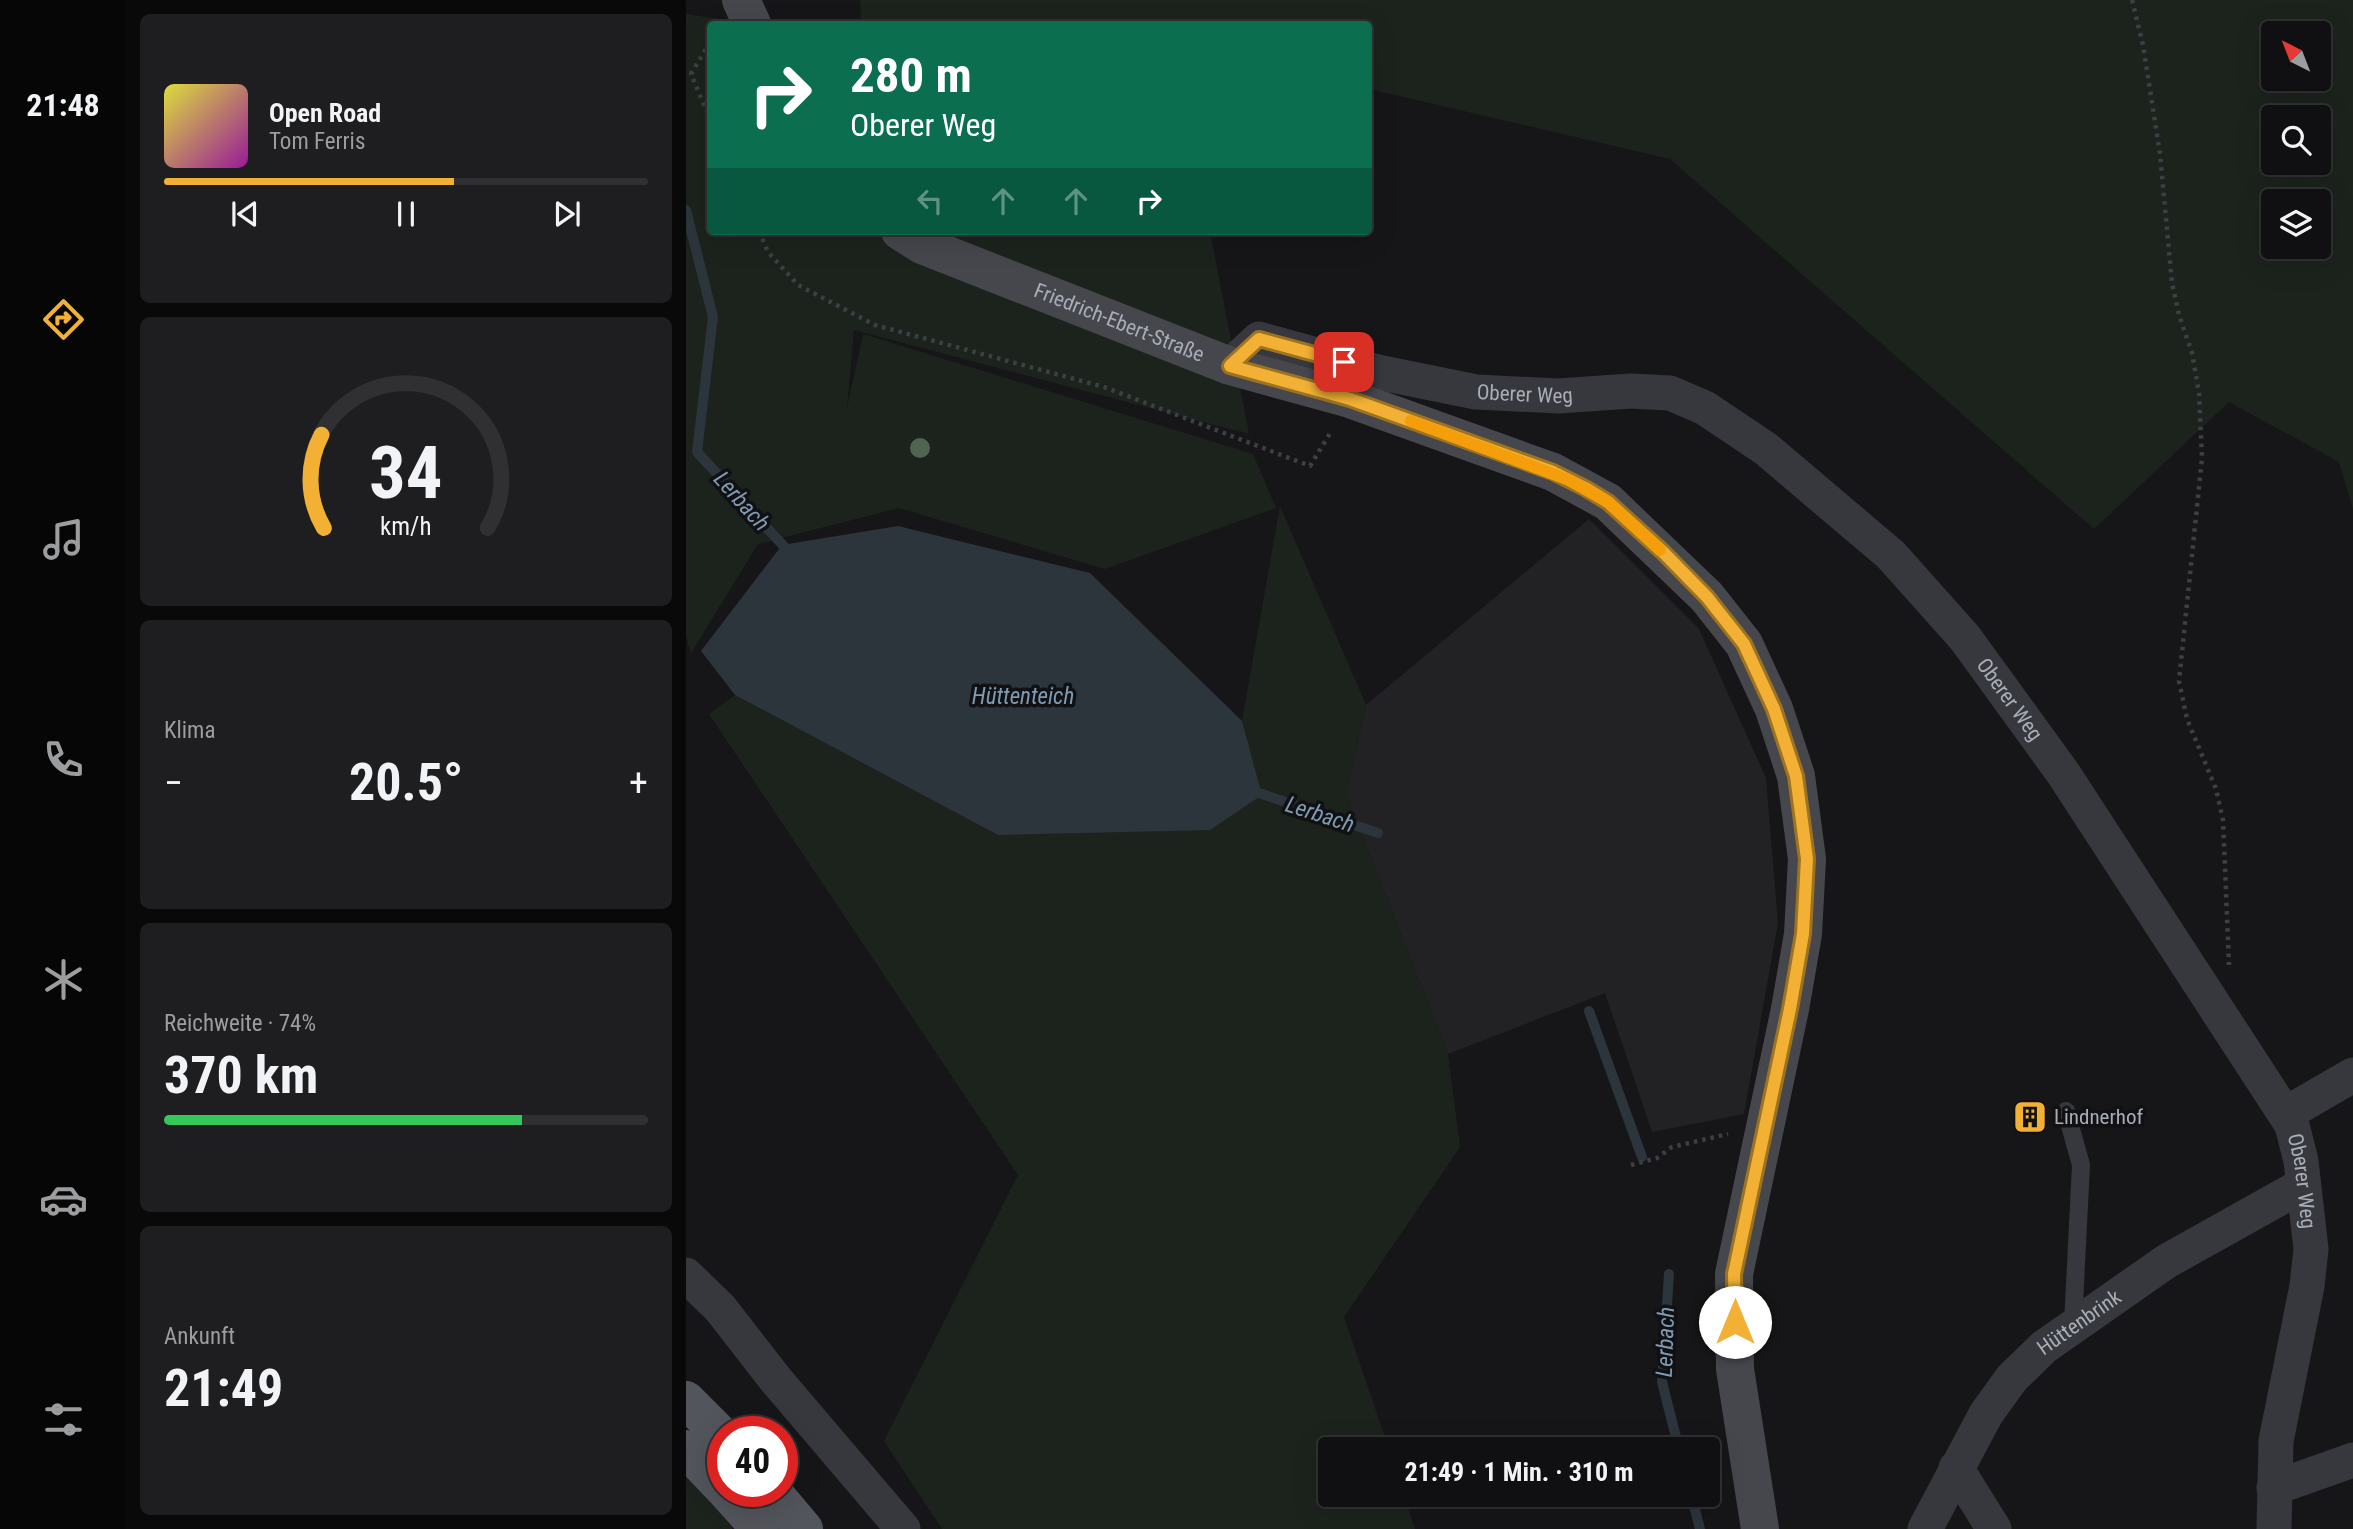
<!DOCTYPE html>
<html lang="de">
<head>
<meta charset="utf-8">
<style>
	:root { --surface:#101012; --page:#1e1e20; --text:#f1f3f6; --muted:#9c9d9f; --line:#303032; --accent:#f2b134 }
	body { margin:0; font-family:"Roboto Condensed",sans-serif; background:var(--page); color:var(--text); height:100vh; display:flex; flex-direction:column; font-size:26px; white-space:nowrap }
	* { box-sizing:border-box; margin:0 }
	p { font-size:23px; color:var(--muted) }
	.icon { flex:none; width:38px; height:38px; fill:none; stroke:currentColor; stroke-width:2; stroke-linecap:round; stroke-linejoin:round }
	.map { position:relative; flex:1; overflow:hidden }
	.panel { display:flex; flex-direction:column; gap:14px; padding:14px; background:#09090a; width:560px }
	.panel>* { flex:none }
	.guide { position:absolute; left:21px; top:21px; width:665px; height:214px; border-radius:7px; box-shadow:0 7px 28px #0002,0 0 0 2px var(--line); background:#0b6e4f; color:#fff; overflow:hidden }
	.needle { width:46px; rotate:318deg }
	.fabs { position:absolute; left:1575px; top:21px; display:grid; gap:14px }
	.fabs a { display:grid; place-items:center; width:70px; height:70px; border-radius:7px; background:var(--surface); box-shadow:0 7px 28px #0002,0 0 0 2px var(--line); font-size:35px }
	.speed { position:absolute; left:21px; top:1416px; display:flex; gap:14px; font-size:35px; font-weight:700; text-align:center }
	.speed>* { display:grid; place-content:center; width:91px; height:91px; border-radius:50%; background:var(--surface); box-shadow:0 7px 28px #0002,0 0 0 2px var(--line); line-height:1 }
	.speed .limit { border:10px solid #d22; background:#fff; color:#111 }
	.pin { position:absolute; display:grid; place-items:center; width:60px; height:60px; color:#fff; margin:-30px; border-radius:14px; box-shadow:0 4px 10px #0006 }
	.me { position:absolute; width:77px; margin:-38px; rotate:0deg; stroke-linejoin:round; filter:drop-shadow(0 0 5px #0008) }
	.turn { display:flex; align-items:center; gap:24px; height:147px; padding:0 28px; font-size:32px }
	.turn .icon { width:91px; height:91px; stroke-width:2.5 }
	.turn b { display:block; font-size:49px; line-height:60px }
	.lanes { display:flex; align-items:center; height:66px; padding:0 28px; background:#0003; justify-content:center; gap:35px; direction:ltr }
	.lanes .off { opacity:.35 }
	.big { font-size:52px; font-weight:700; line-height:1.1 }
	.panel .card { flex:1; display:flex; flex-direction:column; justify-content:center; gap:10px; min-width:0; padding:0 24px; border-radius:10px; background:var(--page) }
	.panel .dial { align-items:center; gap:0 }
	.dial svg { height:182px; overflow:visible; fill:none; stroke:var(--line); stroke-width:7; stroke-linecap:round; text-anchor:middle }
	.dial text { fill:var(--text); stroke:none }
	.song { display:flex; align-items:center; gap:21px }
	.cover { width:84px; height:84px; border-radius:10px; background:linear-gradient(135deg,hsl(60 70% 55%),hsl(300 70% 35%)) }
	.played { height:7px; border-radius:4px; background:linear-gradient(90deg,var(--accent) 60%,var(--line) 60%) }
	.keys { display:flex; justify-content:space-around; direction:ltr }
	.heat { display:flex; justify-content:space-between; align-items:center; font-size:38px; direction:ltr }
	.charge { height:10px; border-radius:5px; background:linear-gradient(90deg,#34c759 74%,var(--line) 0) }
	.trip { position:absolute; left:632px; top:1437px; width:402px; height:70px; border-radius:7px; background:var(--surface); box-shadow:0 7px 28px #0002,0 0 0 2px var(--line); font-weight:700; line-height:70px; text-align:center }
	main { display:flex; flex:1; min-height:0 }
	.tabs { display:flex; flex-direction:column; width:126px; justify-content:space-around; align-items:center; background:#060607; color:var(--muted) }
	.tabs .icon { width:49px; height:49px }
	.tabs .selected { color:var(--accent) }
	.tabs b { font-size:32px; color:var(--text) }
	.map>svg:first-child { display:block }
	.built { fill:#222225 }
	.green { fill:#1c231d; fill-rule:evenodd }
	.water { fill:#2c353c }
	.lines { fill:none; stroke-linecap:round; stroke-linejoin:round }
	.stream { stroke:#2c353c; stroke-width:10 }
	.path { stroke:#3d3f44; stroke-width:4.5; stroke-dasharray:3.5 5; stroke-linecap:butt }
	.lane { stroke:#37383d; stroke-width:18 }
	.street { stroke:#37383d; stroke-width:35 }
	.secondary { stroke:#45474d; stroke-width:38 }
	.primary { stroke:#53555c; stroke-width:38 }
	.tree { fill:#506452 }
	.route-casing { stroke:#9d7322; stroke-width:18 }
	.route { stroke:#f2b134; stroke-width:12 }
	.slow { stroke:#f59e0b; stroke-width:12 }
	.labels { text-anchor:middle; stroke-width:7; stroke-linejoin:round; paint-order:stroke }
	.street-label { font-size:21px; fill:#a8adb8; stroke:#111113 }
	.poi-label { font-size:21px; fill:#a8adb8; stroke:#111113; text-anchor:start }
	.water-label { font-size:23px; font-style:italic; fill:#7f9bb3; stroke:#111113 }
</style>
</head>
<body>
<main>
<nav class="tabs">
<b>21:48</b>
<svg class="icon selected" aria-label="directions" viewBox="0 0 24 24"><path d="M12 3l9 9-9 9-9-9zM9 14v-3h6M13 9l2 2-2 2"/></svg>
<svg class="icon" aria-label="music" viewBox="0 0 24 24"><path d="M9 18V5l10-2v13"/><circle cx="6" cy="18" r="3"/><circle cx="16" cy="16" r="3"/></svg>
<svg class="icon" aria-label="phone" viewBox="0 0 24 24"><path d="M5 4h4l2 5-3 2q2 4 5 5l2-3 5 2v4C11 20 4 13 5 4z"/></svg>
<svg class="icon" aria-label="climate" viewBox="0 0 24 24"><path d="M12 3v18M4 7l16 10M4 17L20 7"/></svg>
<svg class="icon" aria-label="car" viewBox="0 0 24 24"><path d="M5 17H2v-5l4-1 3-4h7l3 4 3 1v5h-3M9 17h6M6 11h13"/><circle cx="7" cy="17" r="2"/><circle cx="17" cy="17" r="2"/></svg>
<svg class="icon" aria-label="filters" viewBox="0 0 24 24"><path d="M4 7h16M4 17h16"/><circle cx="9" cy="7" r="2"/><circle cx="15" cy="17" r="2"/></svg>
</nav>
<section class="panel">
<div class="card">
<div class="song"><i class="cover"></i><div><b>Open Road</b><p>Tom Ferris</p></div></div>
<div class="played"></div>
<div class="keys"><svg class="icon" aria-label="previous" viewBox="0 0 24 24"><path d="M18 5L8 12l10 7zM5 5v14"/></svg><svg class="icon" aria-label="pause" viewBox="0 0 24 24"><path d="M8 5v14M16 5v14"/></svg><svg class="icon" aria-label="next" viewBox="0 0 24 24"><path d="M6 5l10 7-10 7zM19 5v14"/></svg></div>
</div>
<div class="card dial"><svg viewBox="0 0 100 80">
<path d="M14 69A42 42 0 1 1 86 69"/>
<path d="M14 69A42 42 0 0 1 13 28" stroke="#f2b134"/>
<text x="50" y="56" font-size="32" font-weight="700">34</text>
<text x="50" y="72" font-size="11">km/h</text>
</svg></div>
<div class="card"><p>Klima</p>
<div class="heat"><a>−</a><b class="big">20.5°</b><a>+</a></div>
</div>
<div class="card"><p>Reichweite · 74%</p><b class="big">370 km</b><div class="charge"></div></div>
<div class="card"><p>Ankunft</p><b class="big">21:49</b></div>
</section>
<div class="map">
<svg width="1667" height="1529" viewBox="0 0 1667 1529">
	<rect width="100%" height="100%" fill="#161618"/>
	<polygon class="built" points="903,519 1013,629 1080,778 1092,923 1058,1114 966,1132 919,993 762,1054 660,794 680,705"/>
	<g class="green">
		<path d="M174 0H1667V509L1653 462 1543 402 1408 529 984 159 683 89 682 24H175ZM1587 33H1633V79H1587ZM1587 117H1633V163H1587ZM1587 201H1633V247H1587Z"/>
		<polygon points="0,14 66,24 24,24 24,231 524,231 563,434 168,330 161,408 177,334 567,454 590,508 419,569 213,508 72,544 5,653 0,636"/>
		<polygon points="594,506 680,705 660,794 762,1054 774,1147 658,1317 703,1449 644,1449 644,1494 718,1495 729,1529 256,1529 198,1441 332,1175 23,714 49,695 312,835 576,795 556,721"/>
		<polygon points="0,1472 46,1527 46,1529 0,1529"/>
	</g>
	<polygon class="water" points="212,526 404,573 556,721 576,795 524,830 312,835 49,695 15,651 96,545"/>
	<g class="lines">
		<g class="stream">
			<polyline points="0,210 27,317 11,452 105,554"/>
			<polyline points="567,791 692,833"/>
			<polyline points="903,1011 956,1157"/>
			<polyline points="983,1274 976,1382 993,1449"/>
			<polyline points="1005,1494 1014,1529"/>
		</g>
		<g class="path">
			<polyline points="1446,0 1457,45 1474,154 1486,283 1493,315 1506,353 1513,393 1516,458 1493,681 1501,719 1530,789 1537,820 1543,965"/>
			<polyline points="24,42 5,74 24,119"/>
			<polyline points="73,231 82,252 112,285 189,325 418,387 624,466 646,430"/>
			<polyline points="945,1165 971,1158 986,1147 1042,1134"/>
		</g>
		<polyline class="lane" points="1380,1111 1395,1165 1387,1324"/>
		<g class="street">
			<path id="s1" d="M544 366 573 339 696 373 790 392 872 396 945 391 984 393 1019 408 1080 449 1205 555 1279 638 1377 773 1606 1125 1615 1161 1625 1249 1621 1286 1590 1441 1588 1529"/>
			<polyline points="1610,1108 1667,1075"/>
			<polyline points="0,1275 34,1308 90,1380 217,1529"/>
			<polyline points="1270,1468 1308,1529"/>
			<polyline points="1588,1488 1667,1460"/>
			<path id="s2" d="M1239 1529 1300 1414 1326 1378 1358 1347 1481 1261 1617 1185"/>
		</g>
		<g class="secondary">
			<polyline points="55,0 66,24"/>
			<path id="s3" d="M214 231 236 245 544 366 664 399 867 472 922 502 1021 597 1058 644 1088 709 1110 776 1121 859 1117 934 1104 1009 1048 1274 1049 1369 1074 1529"/>
		</g>
		<g class="primary">
			<polyline points="0,1400 37,1437"/>
			<polyline points="0,1449 37,1488"/>
			<polyline points="40,1491 74,1529"/>
			<polyline points="86,1491 118,1529"/>
		</g>
	</g>
	<circle class="tree" cx="234" cy="448" r="10"/>
	<g class="lines">
		<defs>
			<polyline id="route" points="658,362 573,339 544,366 664,399 867,472 899,488 922,502 977,552 1021,597 1058,644 1088,709 1110,776 1121,859 1117,934 1104,1009 1048,1274 1049,1322"/>
		</defs>
		<use href="#route" class="route-casing"/>
		<use href="#route" class="route"/>
		<polyline class="slow" points="725,421 883,480 922,502 974,550"/>
	</g>
	<defs>
		<symbol id="building-square" viewBox="-11 -11 22 22"><rect x="-9" y="-9" width="18" height="18" rx="4" fill="#f2b134" stroke="#111113"/><path d="M-4-6H4V6H1V3H-1V6H-4ZM-2.5-4.3h1.7v1.8h-1.7ZM.8-4.3h1.7v1.8H.8ZM-2.5-1h1.7V.8h-1.7ZM.8-1h1.7V.8H.8Z" fill="#111"/></symbol>
	</defs>
	<g fill-rule="evenodd">
		<use href="#building-square" x="1325" y="1098" width="38" height="38"/>
	</g>
	<g class="labels">
		<g class="street-label">
			<text dy="7" stroke="none"><textPath href="#s3" startOffset="238">Friedrich-Ebert-Straße</textPath></text>
			<text dy="7" stroke="none"><textPath href="#s1" startOffset="312">Oberer Weg</textPath></text>
			<text dy="7" stroke="none"><textPath href="#s1" startOffset="920">Oberer Weg</textPath></text>
			<text dy="7" stroke="none"><textPath href="#s1" startOffset="1488">Oberer Weg</textPath></text>
			<text dy="7" stroke="none"><textPath href="#s2" startOffset="262">Hüttenbrink</textPath></text>
		</g>
		<g class="poi-label">
			<text x="1368" y="1124">Lindnerhof</text>
		</g>
		<g class="water-label">
			<text transform="translate(56 501) rotate(48)" y="8">Lerbach</text>
			<text x="337" y="704">Hüttenteich</text>
			<text transform="translate(634 814) rotate(18)" y="8">Lerbach</text>
			<text transform="translate(979 1342) rotate(-88)" y="8">Lerbach</text>
		</g>
	</g>
</svg>
<div class="fabs">
<a><svg class="needle" viewBox="-14 -14 28 28"><path d="M0-13l5 13h-10z" fill="#e53935"/><path d="M0 13l5-13h-10z" fill="#9c9d9f"/></svg></a>
<a><svg class="icon" aria-label="search" viewBox="0 0 24 24"><circle cx="10" cy="10" r="6"/><path d="M15 15l6 6"/></svg></a>
<a><svg class="icon" aria-label="layers" viewBox="0 0 24 24"><path d="M12 4l9 5-9 5-9-5zM3 14l9 5 9-5"/></svg></a>
</div>
<div class="speed"><div class="limit">40</div></div>
<div class="pin" style="left:658px;top:362px;background:#d93025"><svg class="icon" aria-label="arrive" viewBox="0 0 24 24"><path d="M6 21V4h12l-3 4 3 4H6"/></svg></div>
<svg class="me" style="left:1049px;top:1322px" viewBox="-20 -20 40 40"><circle r="19" fill="#fff"/><path d="M0-13L10 11 0 6-10 11z" fill="#f2b134"/></svg>
<div class="trip">21:49 · 1 Min. · 310 m</div>
<div class="guide">
<div class="turn"><svg class="icon" aria-label="right" viewBox="0 0 24 24"><path d="M7 20v-9h11M14 6l5 5-5 5"/></svg><div><b>280 m</b>Oberer Weg</div></div>
<div class="lanes"><svg class="icon off" aria-label="left" viewBox="0 0 24 24"><path d="M17 20v-9H6M10 6l-5 5 5 5"/></svg><svg class="icon off" aria-label="ahead" viewBox="0 0 24 24"><path d="M12 20V5M6 11l6-6 6 6"/></svg><svg class="icon off" aria-label="ahead" viewBox="0 0 24 24"><path d="M12 20V5M6 11l6-6 6 6"/></svg><svg class="icon" aria-label="right" viewBox="0 0 24 24"><path d="M7 20v-9h11M14 6l5 5-5 5"/></svg></div>
</div>
</div>
</main>
</body>
</html>
